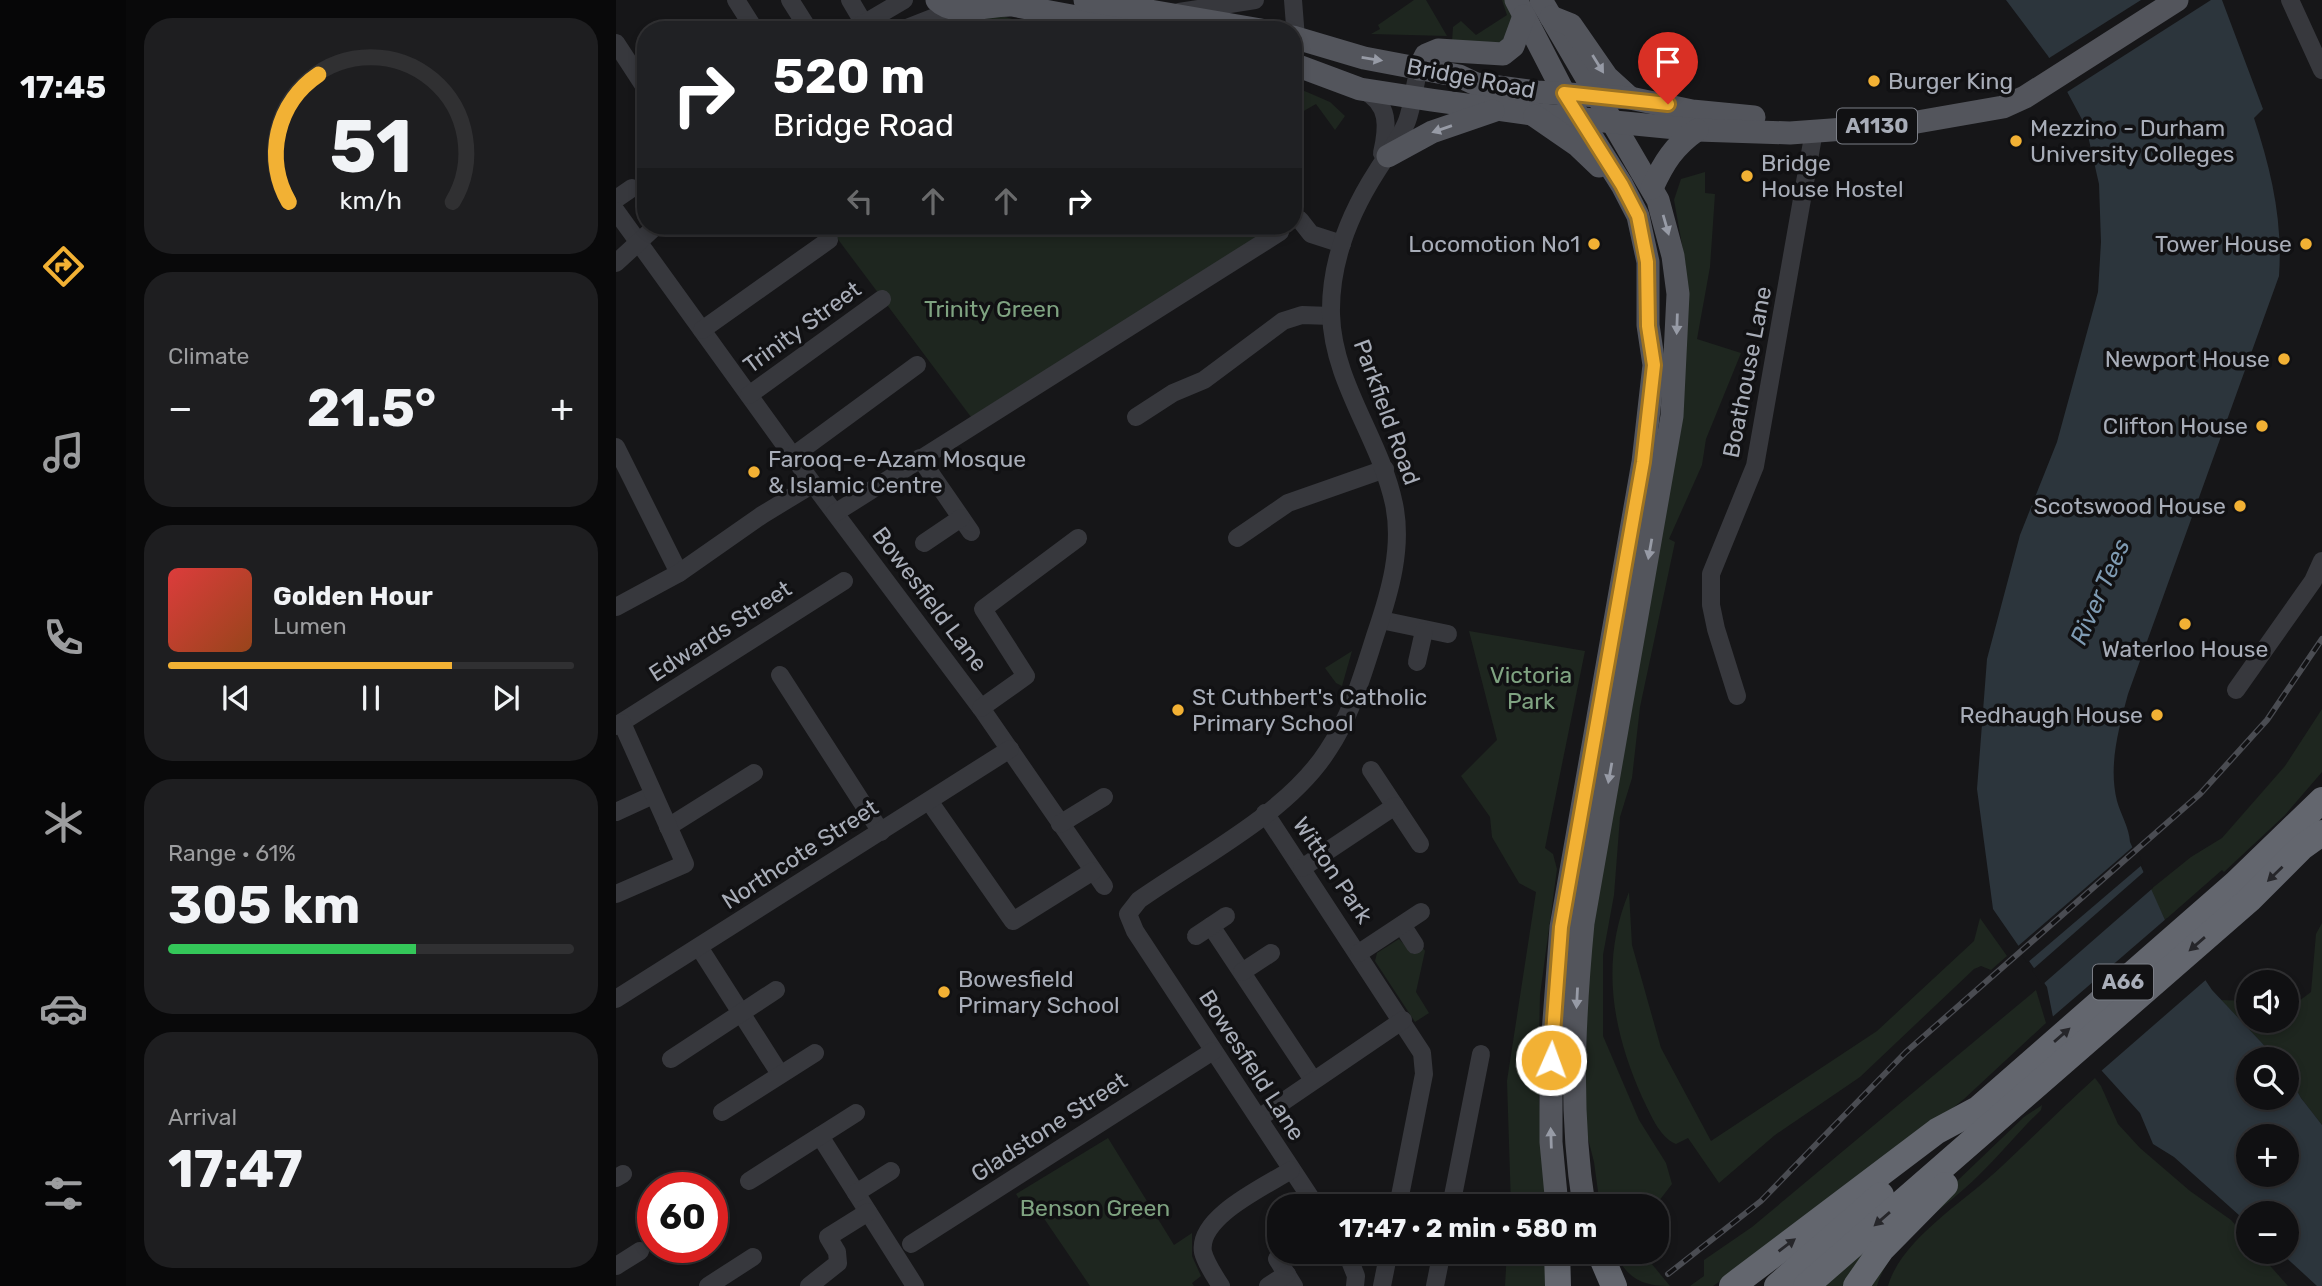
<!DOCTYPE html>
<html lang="en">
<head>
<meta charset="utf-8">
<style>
	:root { --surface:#101012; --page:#1e1e20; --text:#f1f3f6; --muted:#9c9d9f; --line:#303032; --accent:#f2b134 }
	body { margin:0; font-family:Rubik,sans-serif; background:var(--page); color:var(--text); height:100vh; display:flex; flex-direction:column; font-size:26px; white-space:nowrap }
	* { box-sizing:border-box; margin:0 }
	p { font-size:23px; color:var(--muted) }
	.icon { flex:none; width:38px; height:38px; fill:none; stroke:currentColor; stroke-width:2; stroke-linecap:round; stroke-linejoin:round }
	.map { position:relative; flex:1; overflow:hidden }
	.side { display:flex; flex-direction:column; gap:18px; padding:18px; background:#09090a; width:490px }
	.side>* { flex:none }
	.hud { position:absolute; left:21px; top:21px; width:665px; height:214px; border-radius:28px; box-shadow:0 4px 10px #0003,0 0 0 2px var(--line); background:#202124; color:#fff; overflow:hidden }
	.tools { position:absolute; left:1620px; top:970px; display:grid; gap:14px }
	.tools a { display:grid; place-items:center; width:63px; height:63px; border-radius:50%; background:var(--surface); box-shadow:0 4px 10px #0003,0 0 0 2px var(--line); font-size:35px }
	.speed { position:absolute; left:21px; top:1172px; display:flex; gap:14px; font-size:35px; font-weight:700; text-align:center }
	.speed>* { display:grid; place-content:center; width:91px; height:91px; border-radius:50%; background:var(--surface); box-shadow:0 4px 10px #0003,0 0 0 2px var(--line); line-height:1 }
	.speed .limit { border:10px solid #d22; background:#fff; color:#111 }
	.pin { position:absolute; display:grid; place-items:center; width:60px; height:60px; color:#fff; margin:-72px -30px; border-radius:50% 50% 50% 0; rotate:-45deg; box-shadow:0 0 7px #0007 }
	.pin .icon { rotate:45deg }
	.me { position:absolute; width:77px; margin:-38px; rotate:2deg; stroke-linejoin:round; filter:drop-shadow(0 0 5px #0008) }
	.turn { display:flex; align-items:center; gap:24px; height:147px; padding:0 21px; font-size:32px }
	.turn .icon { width:91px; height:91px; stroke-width:2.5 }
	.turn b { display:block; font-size:49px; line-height:60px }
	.lanes { display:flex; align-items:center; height:66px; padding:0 21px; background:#0003; justify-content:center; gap:35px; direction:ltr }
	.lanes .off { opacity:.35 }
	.big { font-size:52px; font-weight:700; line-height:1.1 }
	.side .card { flex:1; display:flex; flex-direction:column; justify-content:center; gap:10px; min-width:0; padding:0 24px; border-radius:28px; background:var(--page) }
	.side .dial { align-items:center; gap:0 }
	.dial svg { height:182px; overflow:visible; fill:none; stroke:var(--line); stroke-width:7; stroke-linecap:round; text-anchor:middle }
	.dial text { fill:var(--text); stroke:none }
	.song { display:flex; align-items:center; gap:21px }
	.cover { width:84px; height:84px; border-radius:10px; background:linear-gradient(135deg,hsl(0 70% 55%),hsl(20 70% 35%)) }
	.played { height:7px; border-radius:4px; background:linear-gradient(90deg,var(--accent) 70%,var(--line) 70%) }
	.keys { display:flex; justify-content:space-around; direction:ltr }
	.heat { display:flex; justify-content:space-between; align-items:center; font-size:38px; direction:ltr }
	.charge { height:10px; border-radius:5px; background:linear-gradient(90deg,#34c759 61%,var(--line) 0) }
	.trip { position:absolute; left:651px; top:1194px; width:402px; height:70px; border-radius:28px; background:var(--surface); box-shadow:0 4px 10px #0003,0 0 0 2px var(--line); font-weight:700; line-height:70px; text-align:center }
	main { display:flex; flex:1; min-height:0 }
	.tab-bar { display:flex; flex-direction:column; width:126px; justify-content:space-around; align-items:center; background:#060607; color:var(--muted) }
	.tab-bar .icon { width:49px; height:49px }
	.tab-bar .selected { color:var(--accent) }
	.tab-bar b { font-size:32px; color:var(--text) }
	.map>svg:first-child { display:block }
	.green { fill:#1e261f }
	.water { fill:#2c353c; fill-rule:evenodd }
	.pier { fill:#161618 }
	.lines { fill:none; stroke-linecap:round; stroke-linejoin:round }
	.minor { stroke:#37383d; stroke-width:18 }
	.major { stroke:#53555c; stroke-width:23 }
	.highway { stroke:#63666e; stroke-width:26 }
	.rail-casing { stroke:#4a4c52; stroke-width:6 }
	.rail { stroke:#111113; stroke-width:3.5; stroke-dasharray:10; stroke-linecap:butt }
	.oneway { fill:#979ba6 }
	.oneway2 { fill:#26262a }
	.route-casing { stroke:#9d7322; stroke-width:18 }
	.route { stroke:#f2b134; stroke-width:12 }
	.poi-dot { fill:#f2b134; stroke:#111113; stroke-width:2.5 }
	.labels { text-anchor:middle; stroke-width:7; stroke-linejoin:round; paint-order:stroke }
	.shield { fill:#111113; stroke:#7b7e86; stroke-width:2 }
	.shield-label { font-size:21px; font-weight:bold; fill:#a8adb8 }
	.street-label { font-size:23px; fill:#a8adb8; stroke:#111113 }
	.poi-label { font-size:23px; fill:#a8adb8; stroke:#111113; text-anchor:start }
	.park-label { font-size:23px; fill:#7fa381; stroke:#111113 }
	.water-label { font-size:24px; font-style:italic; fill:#7f9bb3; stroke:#111113 }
</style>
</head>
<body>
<main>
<nav class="tab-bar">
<b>17:45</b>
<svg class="icon selected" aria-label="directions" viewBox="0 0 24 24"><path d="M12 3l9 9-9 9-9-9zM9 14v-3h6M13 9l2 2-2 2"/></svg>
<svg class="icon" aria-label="music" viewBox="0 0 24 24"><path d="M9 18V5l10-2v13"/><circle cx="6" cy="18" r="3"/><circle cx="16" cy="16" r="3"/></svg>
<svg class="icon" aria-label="phone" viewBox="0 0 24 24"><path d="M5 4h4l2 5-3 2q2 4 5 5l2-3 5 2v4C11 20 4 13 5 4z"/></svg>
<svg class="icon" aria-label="climate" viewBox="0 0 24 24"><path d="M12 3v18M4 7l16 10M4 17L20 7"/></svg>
<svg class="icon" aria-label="car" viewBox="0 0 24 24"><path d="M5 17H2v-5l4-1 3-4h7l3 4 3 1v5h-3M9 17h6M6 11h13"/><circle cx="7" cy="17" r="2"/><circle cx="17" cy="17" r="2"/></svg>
<svg class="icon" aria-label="filters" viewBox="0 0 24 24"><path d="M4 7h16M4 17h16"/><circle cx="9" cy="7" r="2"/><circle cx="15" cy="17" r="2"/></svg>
</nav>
<section class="side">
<div class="card dial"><svg viewBox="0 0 100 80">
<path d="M14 69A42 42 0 1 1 86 69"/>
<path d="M14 69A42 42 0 0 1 27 13" stroke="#f2b134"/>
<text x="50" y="56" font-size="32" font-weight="700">51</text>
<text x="50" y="72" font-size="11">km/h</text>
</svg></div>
<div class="card"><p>Climate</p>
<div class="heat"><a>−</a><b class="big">21.5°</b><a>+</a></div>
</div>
<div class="card">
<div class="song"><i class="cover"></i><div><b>Golden Hour</b><p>Lumen</p></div></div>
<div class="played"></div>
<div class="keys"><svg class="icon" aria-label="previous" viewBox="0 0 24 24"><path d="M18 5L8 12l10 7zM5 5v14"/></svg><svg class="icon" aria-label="pause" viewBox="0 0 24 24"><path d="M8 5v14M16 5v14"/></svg><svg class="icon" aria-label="next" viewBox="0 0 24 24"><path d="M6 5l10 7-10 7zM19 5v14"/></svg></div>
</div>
<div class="card"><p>Range · 61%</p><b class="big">305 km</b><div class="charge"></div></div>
<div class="card"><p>Arrival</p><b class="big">17:47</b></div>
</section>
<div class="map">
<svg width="1706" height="1286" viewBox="0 0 1706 1286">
	<rect width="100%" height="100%" fill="#161618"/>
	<g class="green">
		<polygon points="798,0 810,0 831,36 755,34 764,29 762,25"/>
		<path d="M886 0H891C898 19 899 27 885 43L836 42 837 27 845 21 860 35 891 15Z"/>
		<polygon points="378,14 437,30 330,30"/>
		<polygon points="677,86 714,102 729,116 719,130 700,104 677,117"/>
		<polygon points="1089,172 1089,193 1099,194 1094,267 1081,339 1125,353 1090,439 1086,465 1053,539 1059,542 1024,707 1016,778 1004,817 998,895 987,955 987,1036 1023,1120 1050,1163 1056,1184 1039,1206 984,1206 978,1162 968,1123 973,942 1069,339 1070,267 1058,200 1065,179"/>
		<polygon points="212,226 655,226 656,229 355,417"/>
		<polygon points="853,631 969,651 929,848 937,854 941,869 924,995 922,1084 931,1206 895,1206 891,1081 920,892 903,883 876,837 874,817 845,776 881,740"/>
		<polygon points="736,651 726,686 720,683 709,668"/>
		<polygon points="1706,709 1706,772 1669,815 1608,872 1606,870 1549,920 1534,890 1575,857 1606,838 1669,766"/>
		<path d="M1013 892 1016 945 1045 1048 1095 1141 1261 1031 1358 941 1364 918 1391 956 1375 970 1365 966 1358 969 1244 1077 1159 1135 1103 1183 1072 1138 1060 1144C1043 1137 1034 1113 1026 1097 996 1029 984 962 1013 892Z"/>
		<path d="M1706 923V1125C1691 1105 1671 1085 1671 1059H1661L1605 1000 1633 1001V1020H1646L1649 1024 1671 1020V1010L1695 992 1700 934Z"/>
		<polygon points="783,939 797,954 807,948 809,951 800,992 813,1013 799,1022 759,961 761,953"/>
		<polygon points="1420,990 1430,1023 1348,1099 1288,1147 1121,1270 1097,1286 1074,1286 1088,1276 1088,1260 1136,1227"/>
		<path d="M1479 1078 1485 1086 1502 1124 1524 1148 1574 1191 1615 1220 1633 1240V1251H1641L1672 1286H1272C1285 1239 1351 1200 1385 1167 1417 1137 1447 1107 1479 1078Z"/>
		<path d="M1426 1105 1425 1110C1403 1131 1384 1155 1362 1176 1331 1207 1273 1242 1261 1286H1248L1292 1228 1408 1117Z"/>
		<polygon points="492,1138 558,1245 576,1233 576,1256 585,1276 576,1283 578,1286 474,1286 425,1214 415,1217 400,1194"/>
		<polygon points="1255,1241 1232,1286 1201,1286"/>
		<polygon points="891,1251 936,1251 937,1286 889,1286"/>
		<path d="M997 1251H1025L1054 1286C1024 1286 1012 1278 997 1251Z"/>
	</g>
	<path class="water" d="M1390 0H1606L1647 109 1638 118C1655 170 1667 220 1663 276L1512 694C1503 728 1492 765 1501 801 1505 815 1513 827 1514 842L1549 920 1596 990 1661 1059H1633V1097H1671V1073L1685 1098 1706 1125V1286H1701L1663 1251H1671V1213H1633V1224L1558 1157 1537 1144 1524 1113 1437 1017 1431 987 1377 909 1361 789 1371 659 1404 535 1441 442 1482 292 1485 242 1483 184 1470 127 1432 56ZM1633 1136H1671V1174H1633Z"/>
	<g class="pier">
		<polygon points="1525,0 1595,0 1448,94 1430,60"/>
		<polygon points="1519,845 1527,864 1411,963 1401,947"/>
		<polygon points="1530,870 1537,888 1426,985 1416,970"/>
		<polygon points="1551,918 1592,978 1484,1072 1434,1019"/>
	</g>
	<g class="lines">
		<g class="minor">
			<polyline points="120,0 139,30"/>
			<polyline points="174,0 193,30"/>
			<polyline points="234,0 247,22"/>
			<polyline points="677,0 680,38 677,46"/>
			<polyline points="1674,0 1706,70"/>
			<polyline points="563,12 639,0"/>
			<polyline points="237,30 288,0"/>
			<polyline points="286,30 337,10"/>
			<polyline points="0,43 30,89"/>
			<path d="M747 90C774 104 772 127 766 153"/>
			<polyline points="0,199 16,188"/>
			<polyline points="0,211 197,484 365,708 488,886"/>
			<polyline points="684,220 695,234 726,244"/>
			<polyline points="0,263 40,226"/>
			<polyline points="86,330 213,240"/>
			<polyline points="133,395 266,299"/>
			<polyline points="520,417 557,393 588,380 667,321 686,315 715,316"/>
			<polyline points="0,447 63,573"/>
			<polyline points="177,456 301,365"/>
			<polyline points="304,458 355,532"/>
			<polyline points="219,513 664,232"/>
			<polyline points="621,538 672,503 769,469"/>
			<polyline points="308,543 345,518"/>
			<polyline points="0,607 63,573 146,515 197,484"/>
			<polyline points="765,620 832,634"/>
			<polyline points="801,662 808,631"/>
			<polyline points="164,675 265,832"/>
			<polyline points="1620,690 1697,581 1706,561"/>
			<polyline points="1121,696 1100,629 1095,605 1095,574 1139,466 1198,131"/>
			<polyline points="365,708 410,676 367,609 462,538"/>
			<polyline points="0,726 228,581"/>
			<polyline points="755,770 804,844"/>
			<polyline points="313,801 397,921 477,871"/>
			<polyline points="0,812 37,795"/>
			<polyline points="649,813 806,1053 808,1074 782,1206"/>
			<polyline points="444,824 488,797"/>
			<polyline points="52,827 138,773"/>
			<polyline points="686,868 779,806"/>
			<polyline points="0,894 69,864 6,723"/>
			<polyline points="786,925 799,945"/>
			<polyline points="595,926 697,1080"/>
			<polyline points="580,936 610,916"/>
			<polyline points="83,947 164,1074"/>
			<polyline points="743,953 805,912"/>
			<polyline points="626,972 655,953"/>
			<polyline points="0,999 394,749"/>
			<polyline points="55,1059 160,990"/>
			<polyline points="106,1112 199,1053"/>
			<polyline points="643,1118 787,1020"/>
			<polyline points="204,1136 299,1286"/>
			<polyline points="0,1178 7,1174"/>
			<polyline points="133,1181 240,1113"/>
			<polyline points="240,1193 275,1171"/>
			<path d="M700 1206 519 931 512 914 523 900C584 857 672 813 712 750 736 714 747 673 760 633 774 592 787 547 778 504 764 438 717 383 715 314 714 263 734 213 761 171 771 155 784 139 791 121 797 105 798 86 803 69"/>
			<polyline points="835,1206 865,1054"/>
			<polyline points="295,1244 597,1051"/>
			<polyline points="730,1251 740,1276 739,1286"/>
			<polyline points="661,1259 678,1286"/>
			<polyline points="0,1266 24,1251"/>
			<polyline points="92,1286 137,1257"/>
			<polyline points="193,1286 222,1263 221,1252 212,1237 252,1212"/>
			<path d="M605 1286C598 1275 590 1264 587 1252 581 1217 650 1186 675 1170"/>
			<polyline points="652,1286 671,1274"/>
			<polyline points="766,1286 773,1251"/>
			<polyline points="819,1286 826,1251"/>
		</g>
		<g class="major">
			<path d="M321 0C339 18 371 4 396 5L531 30"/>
			<polyline points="469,0 645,30"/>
			<polyline points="900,0 948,93 1006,185 1022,216 1032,262 1032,325 1038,365 1027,462 945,927 935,1060 935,1142 941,1206"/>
			<path d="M925 0 1042 200 1057 256 1062 294 1056 416 967 923C958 1018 953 1111 968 1206"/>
			<polyline points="935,17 955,25 991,77 1014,98"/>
			<polyline points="677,37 748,58 843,76 860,84 921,92 1014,98 1076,111 1138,117"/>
			<polyline points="677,64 744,89 815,100 916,114 1081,130 1174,133 1284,125 1387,107 1409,97 1561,0"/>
			<polyline points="803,69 810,55 822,50 887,54 897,46 908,16"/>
			<polyline points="919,116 961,145 983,166"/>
			<polyline points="772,156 816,132 877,111"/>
			<path d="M1036 188C1048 162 1058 146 1081 130"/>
		</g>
		<g class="highway">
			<polyline points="941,1251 942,1286"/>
			<polyline points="983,1251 998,1286"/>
			<polyline points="1116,1286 1321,1131 1362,1109 1619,884 1706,800"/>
			<polyline points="1161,1286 1265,1195"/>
			<polyline points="1190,1286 1633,900 1686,847 1706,833"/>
			<polyline points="1240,1286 1265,1250 1329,1185"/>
		</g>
		<defs>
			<polyline id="rail" points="1052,1274 1145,1201 1290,1052 1584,794 1651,720 1706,639"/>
		</defs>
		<use href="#rail" class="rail-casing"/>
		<use href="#rail" class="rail"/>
	</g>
	<defs><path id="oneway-solid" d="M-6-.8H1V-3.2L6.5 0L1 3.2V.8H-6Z" transform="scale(1.75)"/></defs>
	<g class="oneway">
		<use href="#oneway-solid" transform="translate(756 59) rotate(9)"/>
		<use href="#oneway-solid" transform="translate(982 64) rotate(58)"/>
		<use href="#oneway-solid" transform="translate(826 129) rotate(161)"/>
		<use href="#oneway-solid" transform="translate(1050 225) rotate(74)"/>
		<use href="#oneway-solid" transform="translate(1061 324) rotate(92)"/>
		<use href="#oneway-solid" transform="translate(1034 549) rotate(100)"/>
		<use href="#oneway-solid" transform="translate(994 773) rotate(100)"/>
		<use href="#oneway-solid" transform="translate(961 998) rotate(93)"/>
		<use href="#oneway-solid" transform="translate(935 1138) rotate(-92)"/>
	</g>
	<g class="oneway2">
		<use href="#oneway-solid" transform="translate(1659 874) rotate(136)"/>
		<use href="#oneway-solid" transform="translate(1581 944) rotate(139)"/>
		<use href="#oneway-solid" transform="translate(1446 1035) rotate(-41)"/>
		<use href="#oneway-solid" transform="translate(1266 1219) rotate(139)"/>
		<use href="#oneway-solid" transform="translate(1171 1245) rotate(-37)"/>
	</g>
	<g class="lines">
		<defs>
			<polyline id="route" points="935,1060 945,927 1027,462 1038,365 1032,326 1031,262 1022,216 1006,185 948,93 1052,104"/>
		</defs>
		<use href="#route" class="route-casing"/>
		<use href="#route" class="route"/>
	</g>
	<g class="poi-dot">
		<circle cx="1258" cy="81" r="7"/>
		<circle cx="1400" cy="141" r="7"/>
		<circle cx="1131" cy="176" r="7"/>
		<circle cx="978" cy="244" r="7"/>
		<circle cx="1690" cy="244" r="7"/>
		<circle cx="1668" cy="359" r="7"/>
		<circle cx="1646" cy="426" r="7"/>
		<circle cx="138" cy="472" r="7"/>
		<circle cx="1624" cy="506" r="7"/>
		<circle cx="1569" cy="624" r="7"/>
		<circle cx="562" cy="710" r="7"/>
		<circle cx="1541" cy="715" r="7"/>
		<circle cx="328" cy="992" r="7"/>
	</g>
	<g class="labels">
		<g class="shield">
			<rect x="1221" y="108.5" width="80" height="35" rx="5"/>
			<rect x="1477" y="964.5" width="60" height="35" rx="5"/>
		</g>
		<g class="shield-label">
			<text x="1261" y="133">A1130</text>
			<text x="1507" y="989">A66</text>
		</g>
		<g class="street-label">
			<text transform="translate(855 78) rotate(11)" y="8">Bridge Road</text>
			<text transform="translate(186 327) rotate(-36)" y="8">Trinity Street</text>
			<text transform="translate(1131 372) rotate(-79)" y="8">Boathouse Lane</text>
			<text transform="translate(771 412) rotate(70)" y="8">Parkfield Road</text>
			<text transform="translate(314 599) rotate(53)" y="8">Bowesfield Lane</text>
			<text transform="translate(104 631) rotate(-33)" y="8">Edwards Street</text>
			<text transform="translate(184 854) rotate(-33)" y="8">Northcote Street</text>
			<text transform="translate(717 870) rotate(56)" y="8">Witton Park</text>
			<text transform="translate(636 1065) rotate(57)" y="8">Bowesfield Lane</text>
			<text transform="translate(433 1127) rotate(-33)" y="8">Gladstone Street</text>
		</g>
		<g class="poi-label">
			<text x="1272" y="89">Burger King</text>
			<text x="1414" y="136">Mezzino - Durham<tspan x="1414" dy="26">University Colleges</tspan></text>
			<text x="1145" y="171">Bridge<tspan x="1145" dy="26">House Hostel</tspan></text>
			<text x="964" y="252" text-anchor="end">Locomotion No1</text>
			<text x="1676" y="252" text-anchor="end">Tower House</text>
			<text x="1654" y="367" text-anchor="end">Newport House</text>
			<text x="1632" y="434" text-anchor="end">Clifton House</text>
			<text x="152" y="467">Farooq-e-Azam Mosque<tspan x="152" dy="26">&amp; Islamic Centre</tspan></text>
			<text x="1610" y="514" text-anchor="end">Scotswood House</text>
			<text x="1569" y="657" text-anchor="middle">Waterloo House</text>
			<text x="576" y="705">St Cuthbert's Catholic<tspan x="576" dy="26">Primary School</tspan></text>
			<text x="1527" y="723" text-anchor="end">Redhaugh House</text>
			<text x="342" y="987">Bowesfield<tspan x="342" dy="26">Primary School</tspan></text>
		</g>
		<g class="park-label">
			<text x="376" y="317">Trinity Green</text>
			<text x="915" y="683">Victoria<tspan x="915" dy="26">Park</tspan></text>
			<text x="479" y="1216">Benson Green</text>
		</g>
		<g class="water-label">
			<text transform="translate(1484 592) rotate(-66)" y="8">River Tees</text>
		</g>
	</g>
</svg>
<div class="tools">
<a><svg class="icon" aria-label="sound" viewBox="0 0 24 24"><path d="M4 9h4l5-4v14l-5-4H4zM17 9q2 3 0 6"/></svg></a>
<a><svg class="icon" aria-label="search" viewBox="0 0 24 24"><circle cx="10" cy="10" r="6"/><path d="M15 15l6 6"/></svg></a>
<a>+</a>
<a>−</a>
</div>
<div class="speed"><div class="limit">60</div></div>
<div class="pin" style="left:1052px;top:104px;background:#d93025"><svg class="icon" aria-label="arrive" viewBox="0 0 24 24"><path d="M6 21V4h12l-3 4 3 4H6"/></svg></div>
<svg class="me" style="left:935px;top:1060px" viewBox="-20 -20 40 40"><circle r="17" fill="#f2b134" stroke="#fff" stroke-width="3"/><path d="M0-11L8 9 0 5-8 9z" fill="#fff"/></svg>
<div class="trip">17:47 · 2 min · 580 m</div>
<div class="hud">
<div class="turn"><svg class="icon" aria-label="right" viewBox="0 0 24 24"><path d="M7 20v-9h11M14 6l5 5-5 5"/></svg><div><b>520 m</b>Bridge Road</div></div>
<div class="lanes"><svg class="icon off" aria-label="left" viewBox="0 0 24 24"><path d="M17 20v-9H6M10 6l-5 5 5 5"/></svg><svg class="icon off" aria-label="ahead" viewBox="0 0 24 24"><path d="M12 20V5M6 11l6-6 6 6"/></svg><svg class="icon off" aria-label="ahead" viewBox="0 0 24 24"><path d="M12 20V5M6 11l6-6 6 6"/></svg><svg class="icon" aria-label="right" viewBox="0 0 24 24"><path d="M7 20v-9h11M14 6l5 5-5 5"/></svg></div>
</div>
</div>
</main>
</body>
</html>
